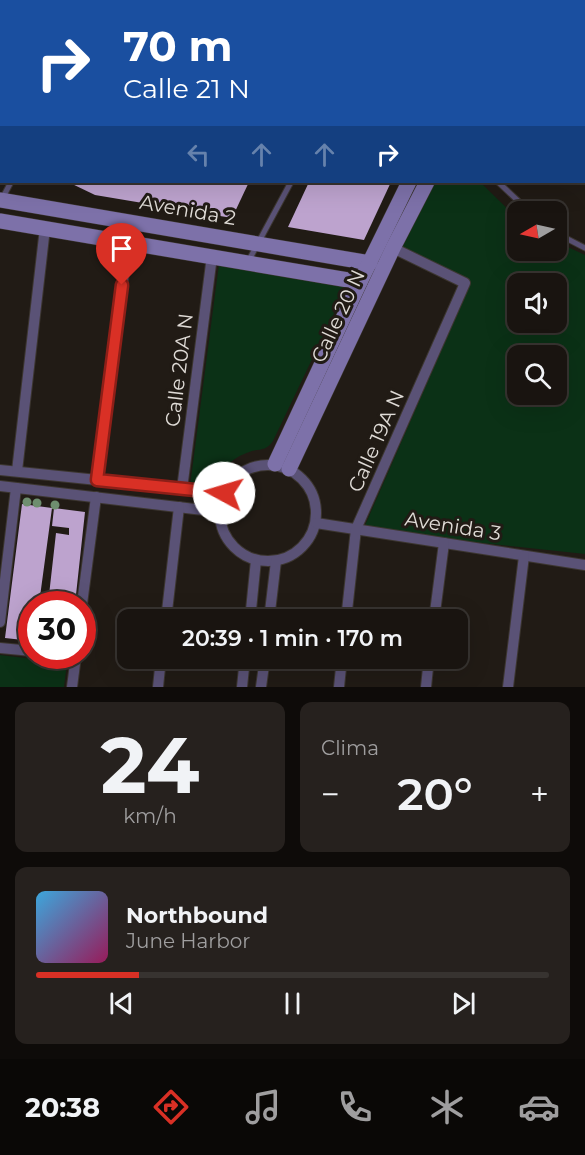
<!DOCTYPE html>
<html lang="es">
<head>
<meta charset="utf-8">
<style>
	:root { --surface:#191410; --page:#26211e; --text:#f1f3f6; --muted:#9f9e9f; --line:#373330; --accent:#d93025 }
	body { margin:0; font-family:Montserrat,sans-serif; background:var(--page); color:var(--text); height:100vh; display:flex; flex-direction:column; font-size:22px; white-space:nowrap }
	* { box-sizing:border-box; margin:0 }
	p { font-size:20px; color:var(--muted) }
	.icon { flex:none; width:33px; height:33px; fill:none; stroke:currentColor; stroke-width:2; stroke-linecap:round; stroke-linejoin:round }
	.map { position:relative; height:687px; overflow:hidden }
	.side { display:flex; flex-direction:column; gap:15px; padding:15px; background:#0e0b09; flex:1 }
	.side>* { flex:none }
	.guide { position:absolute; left:0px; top:0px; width:585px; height:183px; box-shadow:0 6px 24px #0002,0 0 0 2px var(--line); background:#1a4fa0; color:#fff; overflow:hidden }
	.needle { width:39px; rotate:261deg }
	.controls { position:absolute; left:507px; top:201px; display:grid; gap:12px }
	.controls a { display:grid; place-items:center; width:60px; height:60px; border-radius:12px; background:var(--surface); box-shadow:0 6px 24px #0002,0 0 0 2px var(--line); font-size:30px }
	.speed { position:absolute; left:18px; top:591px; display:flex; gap:12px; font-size:30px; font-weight:700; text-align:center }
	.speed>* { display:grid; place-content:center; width:78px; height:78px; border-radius:50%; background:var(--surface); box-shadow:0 6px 24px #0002,0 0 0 2px var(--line); line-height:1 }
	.speed .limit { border:9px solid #d22; background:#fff; color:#111 }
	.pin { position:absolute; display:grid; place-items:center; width:51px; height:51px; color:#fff; margin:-62px -26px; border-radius:50% 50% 50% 0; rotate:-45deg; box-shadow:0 0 6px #0007 }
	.pin .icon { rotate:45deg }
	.me { position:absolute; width:66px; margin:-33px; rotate:276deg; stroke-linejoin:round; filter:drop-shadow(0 0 4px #0008) }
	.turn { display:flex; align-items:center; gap:21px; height:126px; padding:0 24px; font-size:27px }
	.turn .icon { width:78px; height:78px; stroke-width:2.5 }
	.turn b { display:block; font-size:42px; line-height:51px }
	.lanes { display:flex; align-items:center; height:57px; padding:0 24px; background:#0003; justify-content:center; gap:30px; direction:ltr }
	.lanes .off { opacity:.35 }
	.big { font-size:45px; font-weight:600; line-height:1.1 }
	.side .widget { flex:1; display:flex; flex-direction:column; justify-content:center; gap:9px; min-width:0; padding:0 21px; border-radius:12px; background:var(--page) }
	.side .dial { align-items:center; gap:0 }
	.dial b { font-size:78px; line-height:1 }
	.song { display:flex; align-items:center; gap:18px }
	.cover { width:72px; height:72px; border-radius:9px; background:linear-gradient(135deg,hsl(200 70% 55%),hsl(330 70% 35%)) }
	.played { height:6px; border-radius:3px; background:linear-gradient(90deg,var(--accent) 20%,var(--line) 20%) }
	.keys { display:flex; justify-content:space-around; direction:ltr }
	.heat { display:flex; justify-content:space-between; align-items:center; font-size:33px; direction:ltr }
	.side .tiles { flex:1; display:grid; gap:15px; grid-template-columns:1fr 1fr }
	.widget:last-child { grid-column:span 2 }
	.trip { position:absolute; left:117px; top:609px; width:351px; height:60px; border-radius:12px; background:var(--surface); box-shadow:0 6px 24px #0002,0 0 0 2px var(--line); font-weight:600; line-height:60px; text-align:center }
	.dock { display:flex; height:96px; justify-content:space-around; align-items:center; background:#0a0806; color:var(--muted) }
	.dock .icon { width:42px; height:42px }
	.dock .on { color:var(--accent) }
	.dock b { font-size:27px; color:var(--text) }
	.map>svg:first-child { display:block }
	.green { fill:#0b3116; fill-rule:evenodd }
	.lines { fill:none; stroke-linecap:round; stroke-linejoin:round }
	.canal { stroke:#093e44; stroke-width:14 }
	.building { fill:#bda3ce }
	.lane-casing { stroke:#3c3630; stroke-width:7 }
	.street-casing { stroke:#3c3630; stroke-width:12 }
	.secondary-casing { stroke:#3c3630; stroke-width:16 }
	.lane { stroke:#5a5276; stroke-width:5 }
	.street { stroke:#5a5276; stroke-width:10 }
	.secondary { stroke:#7d71a9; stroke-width:15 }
	.tree { fill:#6e8e6f }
	.route-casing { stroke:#8d1f18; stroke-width:15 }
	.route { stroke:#d93025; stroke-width:10 }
	.labels { text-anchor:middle; stroke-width:6; stroke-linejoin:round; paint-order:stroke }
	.street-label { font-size:20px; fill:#e0dcd7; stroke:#211b15 }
</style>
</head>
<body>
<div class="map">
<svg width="585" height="687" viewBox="0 0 585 687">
	<rect width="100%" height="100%" fill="#211b15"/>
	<g class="green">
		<path d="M428 182H480L517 218 518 250H556L557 242 585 255V554L363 530 471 282 398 247ZM518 284H556V322H518ZM518 356H556V394H518Z"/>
		<path d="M219 264 347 286 273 441C267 450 262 449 252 451 233 457 222 467 214 485L203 488 190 486Z"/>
		<polygon points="0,655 67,663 64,687 0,687"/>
	</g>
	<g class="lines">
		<g class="canal">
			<polyline points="481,0 483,2"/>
			<polyline points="584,78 585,79"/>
		</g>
	</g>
	<g class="building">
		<polygon points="68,182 249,182 232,218 95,195"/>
		<polygon points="309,182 391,182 364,240 288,227"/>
		<polygon points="22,504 52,508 39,604 32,604 32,641 5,638"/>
		<polygon points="54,508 85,512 75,604 48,604 56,533 69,535 69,528 52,526"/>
	</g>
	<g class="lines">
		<defs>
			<g id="lane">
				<polyline points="498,182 530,212"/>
				<polyline points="2,199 11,182"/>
				<polyline points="556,233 585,248"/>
				<polyline points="249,260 291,182"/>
			</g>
			<g id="street">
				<circle cx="268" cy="513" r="48"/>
				<polyline points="0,470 224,493"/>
				<polyline points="17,471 45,228"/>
				<polyline points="97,480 128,242"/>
				<polyline points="0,486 220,512"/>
				<polyline points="182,489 212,256"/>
				<polyline points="316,523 585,565"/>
				<polyline points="82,604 96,497"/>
				<polyline points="166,620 179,507"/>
				<polyline points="250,620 256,560"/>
				<polyline points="269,620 276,561"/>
				<polyline points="346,620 356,529 465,283 393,248"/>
				<polyline points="434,620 444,543"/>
				<polyline points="0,622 16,488"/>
				<polyline points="0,648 32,651"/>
				<polyline points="72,687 76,656"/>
				<polyline points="158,687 161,658"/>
				<polyline points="242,687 245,658"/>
				<polyline points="261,687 265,658"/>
				<polyline points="339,687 342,658"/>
				<polyline points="426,687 429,658"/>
				<polyline points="508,687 524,556"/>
			</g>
			<g id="secondary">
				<polyline points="399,0 401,2"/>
				<polyline points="551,0 553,2"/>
				<polyline points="584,5 585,4"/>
				<polyline points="584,25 585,26"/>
				<polyline points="584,138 585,139"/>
				<polyline points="0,200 370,263"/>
				<polyline points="0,221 360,282"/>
				<polyline points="275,464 360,282 409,182"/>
				<polyline points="289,469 393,248 427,182"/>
			</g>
		</defs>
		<use href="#lane" class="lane-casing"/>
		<use href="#street" class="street-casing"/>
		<use href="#secondary" class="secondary-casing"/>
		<use href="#lane" class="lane"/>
		<use href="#street" class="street"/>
		<use href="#secondary" class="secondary"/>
	</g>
	<g class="tree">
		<circle cx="27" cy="502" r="4.5"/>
		<circle cx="37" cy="503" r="4.5"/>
		<circle cx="55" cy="505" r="4.5"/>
	</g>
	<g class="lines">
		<defs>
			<polyline id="route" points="122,285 97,480 224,493"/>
		</defs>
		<use href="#route" class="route-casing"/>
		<use href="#route" class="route"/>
	</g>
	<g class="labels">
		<g class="street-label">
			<text transform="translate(188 210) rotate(10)" y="7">Avenida 2</text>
			<text transform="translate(338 316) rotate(-65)" y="7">Calle 20 N</text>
			<text transform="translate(179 370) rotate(-83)" y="7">Calle 20A N</text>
			<text transform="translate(376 441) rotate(-66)" y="7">Calle 19A N</text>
			<text transform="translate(453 526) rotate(9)" y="7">Avenida 3</text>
		</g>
	</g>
</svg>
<div class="controls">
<a><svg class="needle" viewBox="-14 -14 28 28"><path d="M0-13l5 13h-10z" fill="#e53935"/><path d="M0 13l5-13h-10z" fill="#9f9e9f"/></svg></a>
<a><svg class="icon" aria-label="sound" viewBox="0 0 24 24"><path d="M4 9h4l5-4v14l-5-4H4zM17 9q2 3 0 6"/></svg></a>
<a><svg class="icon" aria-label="search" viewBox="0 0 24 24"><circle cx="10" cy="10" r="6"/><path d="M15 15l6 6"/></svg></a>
</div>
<div class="speed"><div class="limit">30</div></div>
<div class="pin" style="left:122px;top:285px;background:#d93025"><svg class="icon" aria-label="arrive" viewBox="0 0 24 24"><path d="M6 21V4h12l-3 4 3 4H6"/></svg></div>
<svg class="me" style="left:224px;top:493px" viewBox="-20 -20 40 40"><circle r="19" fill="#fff"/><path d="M0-13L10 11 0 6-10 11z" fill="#d93025"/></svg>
<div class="trip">20:39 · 1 min · 170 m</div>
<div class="guide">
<div class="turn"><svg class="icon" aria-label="right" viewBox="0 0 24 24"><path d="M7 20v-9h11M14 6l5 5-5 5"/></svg><div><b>70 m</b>Calle 21 N</div></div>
<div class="lanes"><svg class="icon off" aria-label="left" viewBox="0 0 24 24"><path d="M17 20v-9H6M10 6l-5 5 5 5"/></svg><svg class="icon off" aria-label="ahead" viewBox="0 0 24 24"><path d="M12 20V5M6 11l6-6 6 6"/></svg><svg class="icon off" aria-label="ahead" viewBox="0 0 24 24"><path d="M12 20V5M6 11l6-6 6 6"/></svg><svg class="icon" aria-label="right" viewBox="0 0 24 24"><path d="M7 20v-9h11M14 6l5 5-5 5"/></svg></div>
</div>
</div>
<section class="side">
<div class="tiles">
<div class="widget dial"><b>24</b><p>km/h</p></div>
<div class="widget"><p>Clima</p>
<div class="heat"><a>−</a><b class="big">20°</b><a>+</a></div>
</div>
<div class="widget">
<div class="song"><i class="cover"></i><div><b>Northbound</b><p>June Harbor</p></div></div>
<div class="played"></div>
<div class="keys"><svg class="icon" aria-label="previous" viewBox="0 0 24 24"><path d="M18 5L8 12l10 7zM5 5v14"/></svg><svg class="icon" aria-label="pause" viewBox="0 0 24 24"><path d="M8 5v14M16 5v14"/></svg><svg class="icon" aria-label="next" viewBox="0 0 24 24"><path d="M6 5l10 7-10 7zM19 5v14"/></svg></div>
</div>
</div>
</section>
<nav class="dock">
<b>20:38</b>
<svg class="icon on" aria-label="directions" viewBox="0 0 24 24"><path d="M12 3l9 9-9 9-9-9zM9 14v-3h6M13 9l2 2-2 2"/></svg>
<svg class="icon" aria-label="music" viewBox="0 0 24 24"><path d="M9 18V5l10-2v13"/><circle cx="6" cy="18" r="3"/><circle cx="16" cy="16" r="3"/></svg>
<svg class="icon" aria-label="phone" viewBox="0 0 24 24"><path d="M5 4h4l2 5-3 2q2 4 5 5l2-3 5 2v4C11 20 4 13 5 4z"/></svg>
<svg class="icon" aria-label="climate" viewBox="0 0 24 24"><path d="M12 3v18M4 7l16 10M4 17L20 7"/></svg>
<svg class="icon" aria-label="car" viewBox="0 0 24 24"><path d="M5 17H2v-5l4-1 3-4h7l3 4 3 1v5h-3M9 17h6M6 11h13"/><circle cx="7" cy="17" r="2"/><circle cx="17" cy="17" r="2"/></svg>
</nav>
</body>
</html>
